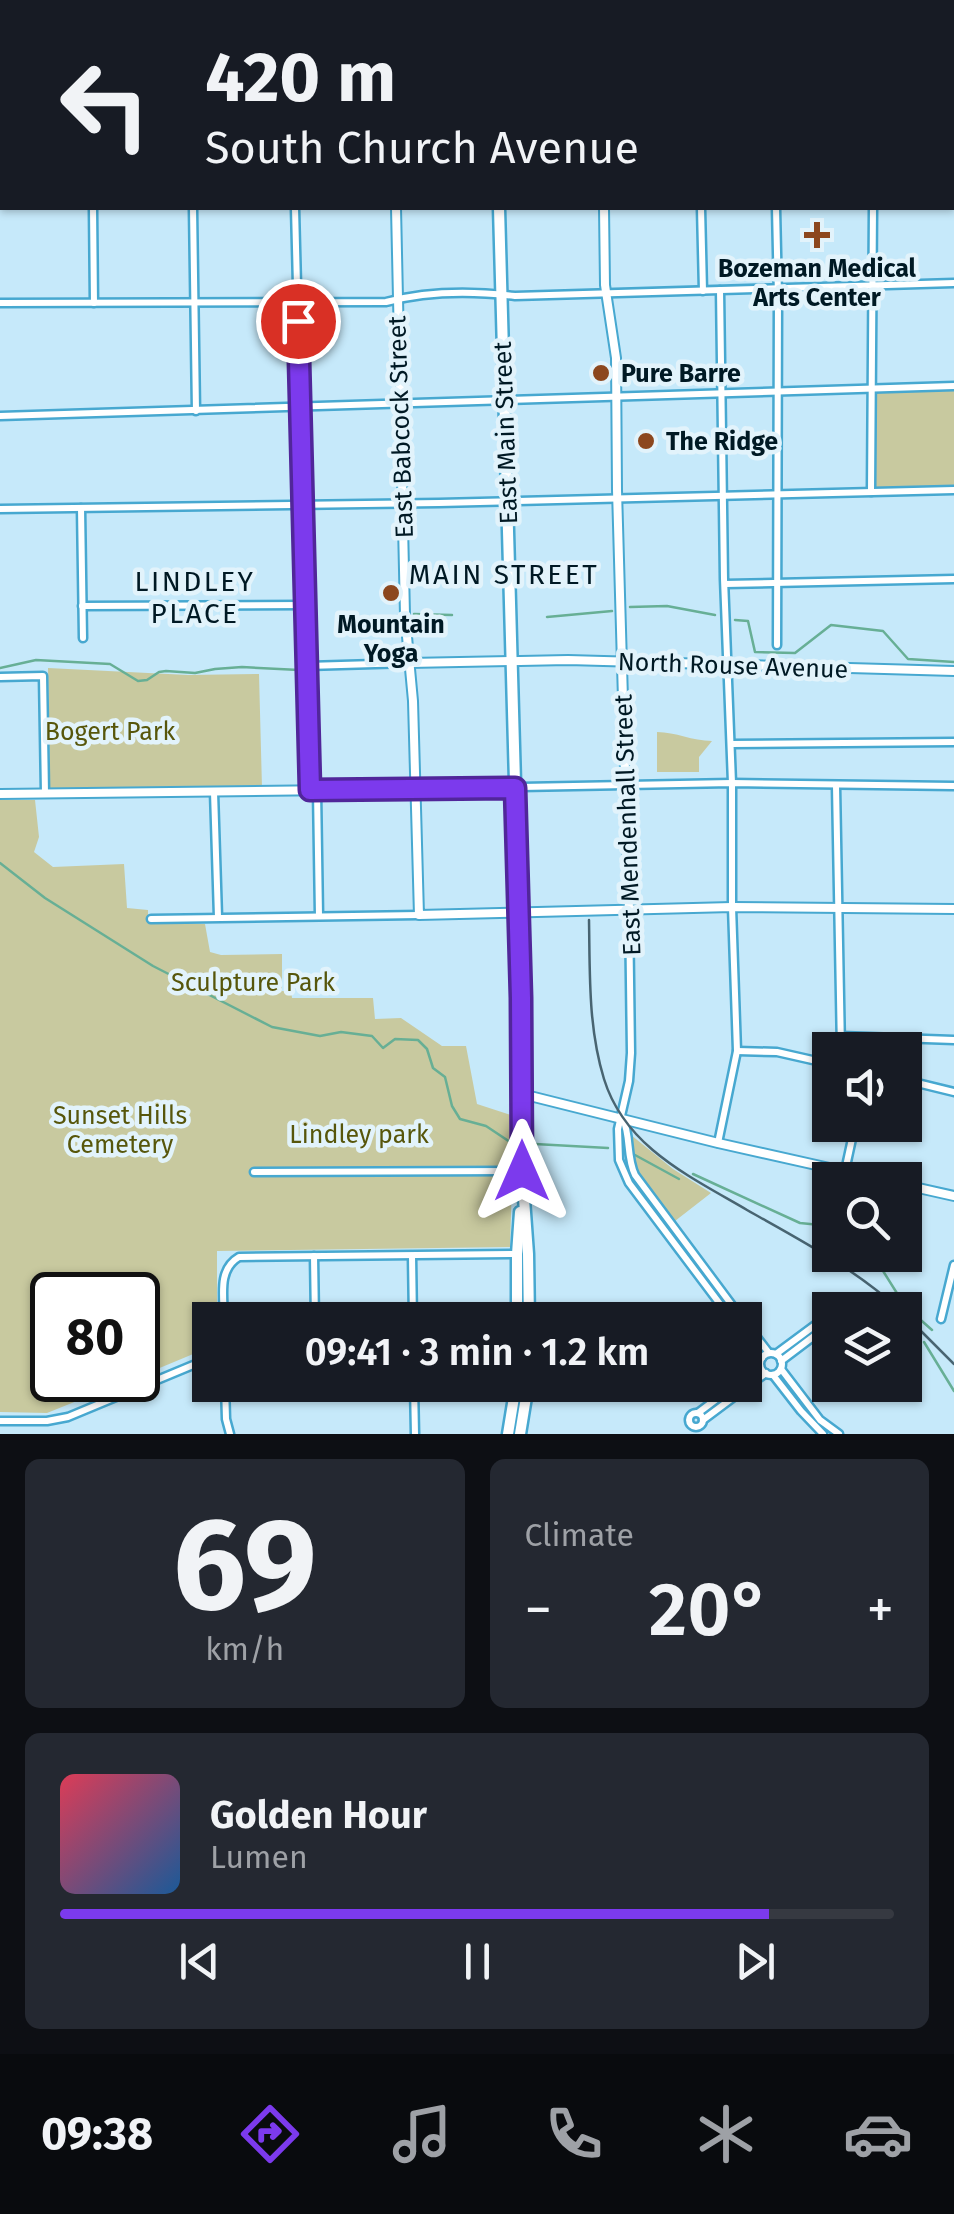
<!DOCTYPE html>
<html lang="en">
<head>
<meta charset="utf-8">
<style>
	:root { --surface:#171b24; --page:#242831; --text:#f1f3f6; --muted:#9ea1a6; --line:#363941; --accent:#7c3aed }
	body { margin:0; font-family:"Fira Sans",sans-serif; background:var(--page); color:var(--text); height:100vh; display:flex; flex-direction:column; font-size:38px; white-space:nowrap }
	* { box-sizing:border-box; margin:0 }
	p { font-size:32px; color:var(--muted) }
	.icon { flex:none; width:55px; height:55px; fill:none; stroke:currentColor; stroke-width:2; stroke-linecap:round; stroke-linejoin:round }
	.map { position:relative; height:1434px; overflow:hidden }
	.sheet { display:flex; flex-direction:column; gap:25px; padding:25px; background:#0d0f14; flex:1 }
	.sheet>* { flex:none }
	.top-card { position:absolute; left:0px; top:0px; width:955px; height:210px; box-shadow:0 2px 8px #0004; background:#171b24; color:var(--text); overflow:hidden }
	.tools { position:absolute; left:812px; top:1032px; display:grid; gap:20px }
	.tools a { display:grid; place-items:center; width:110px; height:110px; border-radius:0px; background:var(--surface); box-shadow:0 2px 8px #0004; font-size:50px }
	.speed { position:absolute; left:30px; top:1272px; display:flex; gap:20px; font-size:50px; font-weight:700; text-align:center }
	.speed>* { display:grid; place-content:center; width:130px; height:130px; border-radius:50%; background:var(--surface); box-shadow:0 2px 8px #0004; line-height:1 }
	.speed .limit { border:5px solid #111; border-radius:15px; background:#fff; color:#111 }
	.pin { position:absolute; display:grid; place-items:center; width:85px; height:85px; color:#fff; margin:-42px; border:5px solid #fff; border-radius:50%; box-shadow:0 2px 10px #0007 }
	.me { position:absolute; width:110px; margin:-55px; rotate:0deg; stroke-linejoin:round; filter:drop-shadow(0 0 8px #0008) }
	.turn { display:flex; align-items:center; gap:35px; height:210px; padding:0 40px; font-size:45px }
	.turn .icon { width:130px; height:130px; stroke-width:2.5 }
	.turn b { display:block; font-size:70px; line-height:85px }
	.big { font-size:75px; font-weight:600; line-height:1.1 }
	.sheet .card { flex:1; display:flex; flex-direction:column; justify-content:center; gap:15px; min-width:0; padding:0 35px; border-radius:15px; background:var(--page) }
	.sheet .dial { align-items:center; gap:0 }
	.dial b { font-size:130px; line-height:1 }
	.song { display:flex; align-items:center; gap:30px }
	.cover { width:120px; height:120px; border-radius:15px; background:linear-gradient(135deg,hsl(350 70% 55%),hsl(210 70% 35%)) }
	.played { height:10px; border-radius:5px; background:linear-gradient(90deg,var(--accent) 85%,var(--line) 85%) }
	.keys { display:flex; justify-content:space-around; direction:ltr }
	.heat { display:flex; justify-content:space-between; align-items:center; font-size:55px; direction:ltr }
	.sheet .tiles { flex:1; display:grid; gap:25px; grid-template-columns:1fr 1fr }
	.card:last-child { grid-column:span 2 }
	.trip { position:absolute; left:192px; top:1302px; width:570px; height:100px; border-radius:0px; background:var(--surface); box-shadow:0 2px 8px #0004; font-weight:600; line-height:100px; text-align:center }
	.tab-bar { display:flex; height:160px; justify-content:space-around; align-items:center; background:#090b0e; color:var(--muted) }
	.tab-bar .icon { width:70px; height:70px }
	.tab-bar .selected { color:var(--accent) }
	.tab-bar b { font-size:45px; color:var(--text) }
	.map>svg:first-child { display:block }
	.green { fill:#c8c99f }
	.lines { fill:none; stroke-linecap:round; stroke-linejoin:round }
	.stream { stroke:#67af95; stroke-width:2.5 }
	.street-casing { stroke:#47a8d0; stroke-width:11 }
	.secondary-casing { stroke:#47a8d0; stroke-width:12 }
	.highway-casing { stroke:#47a8d0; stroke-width:15 }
	.street { stroke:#fff; stroke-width:6 }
	.secondary { stroke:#fff; stroke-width:8 }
	.highway { stroke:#fff; stroke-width:10 }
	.rail { stroke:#486471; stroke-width:2.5 }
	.route-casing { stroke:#51269a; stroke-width:25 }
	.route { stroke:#7c3aed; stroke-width:18 }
	.poi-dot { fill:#8c471e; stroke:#e2f3fb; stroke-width:4 }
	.labels { text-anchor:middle; stroke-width:9; stroke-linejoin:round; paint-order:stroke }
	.poi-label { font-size:25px; font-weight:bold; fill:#001924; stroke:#e2f3fb }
	.street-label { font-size:25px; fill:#001924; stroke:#e2f3fb }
	.park-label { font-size:25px; fill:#57560b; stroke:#e2f3fb }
	.neighbourhood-label { font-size:28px; letter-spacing:2.5px; fill:#001924; stroke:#e2f3fb }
</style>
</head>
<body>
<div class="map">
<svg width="954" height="1434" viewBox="0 0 954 1434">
	<rect width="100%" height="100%" fill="#c6e9fa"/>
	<g class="green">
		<polygon points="954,386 954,490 871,492 872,390"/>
		<polygon points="48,668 188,675 259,674 262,788 50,791"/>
		<path d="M657 732C676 732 692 741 712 741L699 757V772H657Z"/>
		<polygon points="0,800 35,800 39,837 34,852 53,867 124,864 127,908 148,910 148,923 205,924 210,952 221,955 282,954 282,991 291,991 292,998 373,998 375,1019 401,1018 442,1046 466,1046 477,1104 514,1116 510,1247 217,1251 217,1320 210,1320 210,1347 138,1377 138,1295 52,1295 52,1380 129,1380 47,1413 0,1412"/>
		<polygon points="631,1135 673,1169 711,1193 675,1221 639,1176 633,1163"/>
	</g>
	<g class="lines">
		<g class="stream">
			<polyline points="630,607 667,606 715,615"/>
			<polyline points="414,614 452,615"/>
			<polyline points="547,617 612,611"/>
			<polyline points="735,620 748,621 755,652 795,653 831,625 883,631 908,659 954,662"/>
			<polyline points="0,668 36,660 110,664 138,681 147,680 159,672 166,671 195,673 215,669 242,667 299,670"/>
			<polyline points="0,863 45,898 153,966 272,1027 320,1036 341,1032 372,1036 383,1048 395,1039 418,1040 427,1049 433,1068 445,1077 452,1106 460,1119 486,1126 510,1142"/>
			<polyline points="535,1144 608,1148"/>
			<polyline points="635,1155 679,1179"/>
			<polyline points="693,1174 800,1223 830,1226"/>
			<polyline points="873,1255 905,1306 932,1330"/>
			<polyline points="924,1342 954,1391"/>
		</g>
		<defs>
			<g id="street">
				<polyline points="90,0 90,2"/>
				<polyline points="190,0 190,2"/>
				<polyline points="292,0 292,2"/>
				<polyline points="394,0 480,0"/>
				<polyline points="483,0 503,2"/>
				<polyline points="769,0 769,2"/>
				<polyline points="869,0 869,2"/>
				<polyline points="589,2 728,0"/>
				<polyline points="952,86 954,86"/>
				<polyline points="0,94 2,94"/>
				<polyline points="93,208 94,303"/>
				<polyline points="193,208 196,411"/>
				<polyline points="295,208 310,791"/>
				<polyline points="701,208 703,291"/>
				<polyline points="776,208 778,296 777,645"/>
				<path d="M0 303 386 302C427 291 473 291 515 296L954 283"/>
				<polyline points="0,416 954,386"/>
				<polyline points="871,492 873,208"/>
				<polyline points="81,508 83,638"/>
				<polyline points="0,509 439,503 954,490"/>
				<polyline points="725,584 954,579"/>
				<polyline points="82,606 305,605"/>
				<polyline points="307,666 409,663"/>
				<polyline points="0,677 43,676 45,793"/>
				<polyline points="731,744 954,742"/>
				<polyline points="836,786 841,1050"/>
				<polyline points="415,789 732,783 954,786"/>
				<polyline points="317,791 319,916"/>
				<polyline points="214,792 218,917"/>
				<polyline points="629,909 631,1053 629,1081 618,1129 619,1160 629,1183 732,1320"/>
				<polyline points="151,919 419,915"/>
				<polyline points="841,1036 954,1040"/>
				<polyline points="737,1051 777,1052 830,1064"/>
				<polyline points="905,1080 954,1092"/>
				<path d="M623 1119C631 1137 626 1156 635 1175L743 1320"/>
				<polyline points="718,1143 737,1051 732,907 732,783 724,579 720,290"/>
				<polyline points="845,1171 855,1125"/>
				<polyline points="254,1172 522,1171"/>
				<polyline points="314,1256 315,1320"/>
				<polyline points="412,1256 413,1320"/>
				<polyline points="840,1310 841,1303 847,1300 853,1304 853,1310"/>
				<polyline points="941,1319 954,1265"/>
				<path d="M224 1320C224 1297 217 1270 239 1257L518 1254"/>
				<polyline points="745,1322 769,1353"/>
				<polyline points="745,1337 762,1358"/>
				<circle cx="771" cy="1364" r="11"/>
				<polyline points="776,1354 830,1314"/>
				<polyline points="781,1361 830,1324"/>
				<polyline points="781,1369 820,1420 839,1434"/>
				<polyline points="773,1375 801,1411 823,1434"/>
				<polyline points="745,1378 760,1366"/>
				<polyline points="225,1385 226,1419 230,1434"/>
				<polyline points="414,1385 415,1434"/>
				<polyline points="226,1391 293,1390 309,1385"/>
				<circle cx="696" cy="1420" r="7"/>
				<polyline points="698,1413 735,1385"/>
				<polyline points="703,1420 766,1373"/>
				<polyline points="0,1421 47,1421 68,1417 210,1358"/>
			</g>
			<g id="secondary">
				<polyline points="394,0 394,2"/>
				<polyline points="600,0 600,2"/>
				<polyline points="952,180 954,180"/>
				<polyline points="0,193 2,193"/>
				<polyline points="396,208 405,615 413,701 419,915 732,907 954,909"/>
				<polyline points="604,208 605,285 616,358 617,490 629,909"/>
				<polyline points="409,663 568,660 954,671"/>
				<polyline points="0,794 415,789"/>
				<polyline points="522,1094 718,1143 883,1180"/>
				<polyline points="905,1185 954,1196"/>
			</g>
			<g id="highway">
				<polyline points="496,0 496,2"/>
				<polyline points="499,208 521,998 522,1171 528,1254 529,1320"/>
				<polyline points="517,1320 517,1254 520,1212"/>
				<polyline points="508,1434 516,1385"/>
				<polyline points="520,1434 528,1385"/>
			</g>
		</defs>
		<use href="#street" class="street-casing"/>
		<use href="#secondary" class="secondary-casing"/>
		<use href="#highway" class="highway-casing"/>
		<use href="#street" class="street"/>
		<use href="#secondary" class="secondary"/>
		<use href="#highway" class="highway"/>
		<g class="rail">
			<path d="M589 920C590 973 588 1027 604 1079 625 1147 689 1176 747 1210 800 1240 854 1268 900 1310"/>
			<polyline points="905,1315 954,1364"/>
		</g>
	</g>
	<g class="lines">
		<defs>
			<polyline id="route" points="298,321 310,790 515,788 521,998 522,1171"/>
		</defs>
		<use href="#route" class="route-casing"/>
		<use href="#route" class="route"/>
	</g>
	<g class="poi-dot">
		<path d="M812 220h10v10h10v10h-10v10h-10v-10h-10v-10h10z"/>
		<circle cx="601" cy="373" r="10"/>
		<circle cx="646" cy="441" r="10"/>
		<circle cx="391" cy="593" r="10"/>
	</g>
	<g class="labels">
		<g class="poi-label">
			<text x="817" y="277">Bozeman Medical<tspan x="817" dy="29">Arts Center</tspan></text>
			<text x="621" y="382" text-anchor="start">Pure Barre</text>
			<text x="666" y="450" text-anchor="start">The Ridge</text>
			<text x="391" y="633">Mountain<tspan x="391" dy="29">Yoga</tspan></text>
		</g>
		<g class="street-label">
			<text transform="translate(400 427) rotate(-92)" y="9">East Babcock Street</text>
			<text transform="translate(505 433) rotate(-92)" y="9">East Main Street</text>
			<text transform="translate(733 665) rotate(2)" y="9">North Rouse Avenue</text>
			<text transform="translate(627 825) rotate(-92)" y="9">East Mendenhall Street</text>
		</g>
		<g class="park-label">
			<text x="110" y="740">Bogert Park</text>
			<text x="253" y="991">Sculpture Park</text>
			<text x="120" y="1124">Sunset Hills<tspan x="120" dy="29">Cemetery</tspan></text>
			<text x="359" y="1143">Lindley park</text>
		</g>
		<g class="neighbourhood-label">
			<text x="504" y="584">MAIN STREET</text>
			<text x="195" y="591">LINDLEY<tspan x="195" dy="32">PLACE</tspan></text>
		</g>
	</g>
</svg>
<div class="tools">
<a><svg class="icon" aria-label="sound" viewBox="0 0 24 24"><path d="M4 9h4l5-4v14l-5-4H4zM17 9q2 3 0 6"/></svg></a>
<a><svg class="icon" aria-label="search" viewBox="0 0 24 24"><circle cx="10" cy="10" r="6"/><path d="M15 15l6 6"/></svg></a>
<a><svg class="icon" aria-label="layers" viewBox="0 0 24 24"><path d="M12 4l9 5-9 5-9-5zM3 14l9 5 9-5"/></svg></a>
</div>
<div class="speed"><div class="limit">80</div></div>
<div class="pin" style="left:298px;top:321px;background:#d93025"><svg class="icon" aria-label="arrive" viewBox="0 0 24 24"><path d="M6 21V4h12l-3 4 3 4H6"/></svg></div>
<svg class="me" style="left:522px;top:1171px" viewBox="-20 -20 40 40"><path d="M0-17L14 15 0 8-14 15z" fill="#7c3aed" stroke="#fff" stroke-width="4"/></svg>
<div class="trip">09:41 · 3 min · 1.2 km</div>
<div class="top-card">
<div class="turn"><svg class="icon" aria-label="left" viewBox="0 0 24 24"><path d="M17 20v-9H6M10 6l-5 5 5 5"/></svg><div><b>420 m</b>South Church Avenue</div></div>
</div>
</div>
<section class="sheet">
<div class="tiles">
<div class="card dial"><b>69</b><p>km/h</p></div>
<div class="card"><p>Climate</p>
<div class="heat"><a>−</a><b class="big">20°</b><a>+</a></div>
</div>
<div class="card">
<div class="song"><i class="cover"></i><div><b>Golden Hour</b><p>Lumen</p></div></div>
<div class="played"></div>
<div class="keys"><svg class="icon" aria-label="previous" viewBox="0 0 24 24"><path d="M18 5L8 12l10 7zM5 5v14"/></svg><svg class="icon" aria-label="pause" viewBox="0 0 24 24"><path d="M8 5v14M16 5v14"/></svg><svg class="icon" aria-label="next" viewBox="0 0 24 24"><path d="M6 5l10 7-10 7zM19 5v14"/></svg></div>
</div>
</div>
</section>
<nav class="tab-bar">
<b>09:38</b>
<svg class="icon selected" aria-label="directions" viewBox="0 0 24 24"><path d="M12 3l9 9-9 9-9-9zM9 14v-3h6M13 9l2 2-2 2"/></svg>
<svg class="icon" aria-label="music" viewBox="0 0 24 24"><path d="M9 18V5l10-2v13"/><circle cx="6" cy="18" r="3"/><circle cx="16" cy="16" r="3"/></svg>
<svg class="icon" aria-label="phone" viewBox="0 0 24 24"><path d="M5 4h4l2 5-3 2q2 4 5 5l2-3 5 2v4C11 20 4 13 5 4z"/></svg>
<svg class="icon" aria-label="climate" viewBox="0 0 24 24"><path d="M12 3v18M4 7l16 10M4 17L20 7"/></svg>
<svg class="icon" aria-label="car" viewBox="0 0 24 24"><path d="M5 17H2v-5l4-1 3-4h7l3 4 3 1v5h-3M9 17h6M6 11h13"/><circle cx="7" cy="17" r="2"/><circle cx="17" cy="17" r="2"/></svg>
</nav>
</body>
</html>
